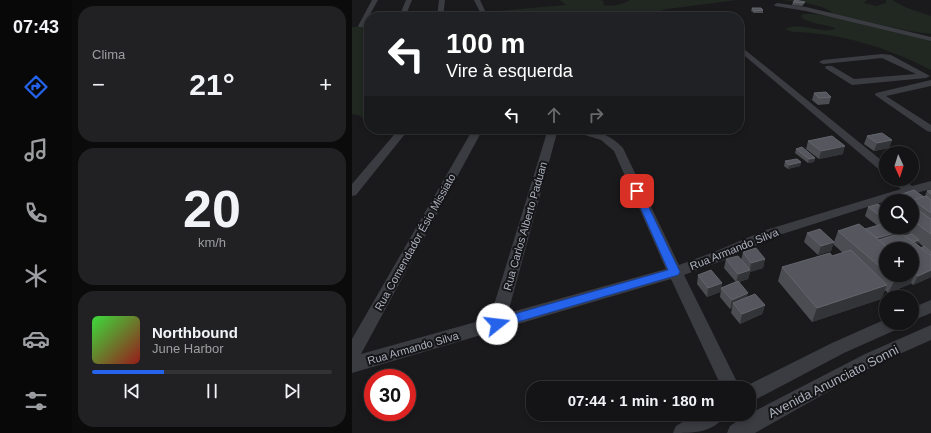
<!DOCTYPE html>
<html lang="pt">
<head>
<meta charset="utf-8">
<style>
	:root { --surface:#141416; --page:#212123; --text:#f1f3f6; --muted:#9d9ea1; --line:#333335; --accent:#2563eb }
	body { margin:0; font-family:Arial,sans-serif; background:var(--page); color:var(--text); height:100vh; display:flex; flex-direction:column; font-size:15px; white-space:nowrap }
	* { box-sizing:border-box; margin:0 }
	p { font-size:13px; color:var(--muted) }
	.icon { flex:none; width:22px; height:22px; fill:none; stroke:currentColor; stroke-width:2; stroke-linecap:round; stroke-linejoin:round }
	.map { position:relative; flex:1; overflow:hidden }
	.details { display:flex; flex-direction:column; gap:6px; padding:6px; background:#0b0b0c; width:280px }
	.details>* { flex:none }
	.banner { position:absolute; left:12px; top:12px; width:380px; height:122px; border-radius:16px; box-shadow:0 2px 6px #0003,0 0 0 1px var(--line); background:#202124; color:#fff; overflow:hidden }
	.needle { width:26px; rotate:176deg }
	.tools { position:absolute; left:527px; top:146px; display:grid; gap:8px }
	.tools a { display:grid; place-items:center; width:40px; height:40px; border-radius:50%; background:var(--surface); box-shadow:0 2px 6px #0003,0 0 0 1px var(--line); font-size:20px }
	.speed { position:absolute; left:12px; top:369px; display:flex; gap:8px; font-size:20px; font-weight:700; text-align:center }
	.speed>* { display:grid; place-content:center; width:52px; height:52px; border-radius:50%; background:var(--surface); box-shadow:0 2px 6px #0003,0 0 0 1px var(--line); line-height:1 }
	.speed .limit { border:6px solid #d22; background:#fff; color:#111 }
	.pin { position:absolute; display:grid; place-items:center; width:34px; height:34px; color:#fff; margin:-17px; border-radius:8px; box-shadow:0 2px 6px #0006 }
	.me { position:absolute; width:44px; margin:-22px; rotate:74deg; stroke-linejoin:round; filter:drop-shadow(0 0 3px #0008) }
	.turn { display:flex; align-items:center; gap:14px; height:84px; padding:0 16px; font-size:18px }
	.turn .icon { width:52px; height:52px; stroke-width:2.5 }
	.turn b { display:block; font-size:28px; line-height:34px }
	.lanes { display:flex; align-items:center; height:38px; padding:0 16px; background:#0003; justify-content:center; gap:20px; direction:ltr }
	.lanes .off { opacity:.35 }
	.big { font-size:30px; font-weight:800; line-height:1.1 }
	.details .card { flex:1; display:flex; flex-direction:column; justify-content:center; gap:6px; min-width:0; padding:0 14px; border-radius:16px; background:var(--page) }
	.details .dial { align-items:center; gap:0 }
	.dial b { font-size:52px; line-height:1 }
	.song { display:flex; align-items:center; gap:12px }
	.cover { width:48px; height:48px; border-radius:6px; background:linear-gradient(135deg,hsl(120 70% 55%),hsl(0 70% 35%)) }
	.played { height:4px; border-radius:2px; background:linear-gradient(90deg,var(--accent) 30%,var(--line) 30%) }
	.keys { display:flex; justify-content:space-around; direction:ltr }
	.heat { display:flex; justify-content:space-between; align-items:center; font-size:22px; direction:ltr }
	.trip { position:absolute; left:174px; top:381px; width:230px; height:40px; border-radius:16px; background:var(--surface); box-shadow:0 2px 6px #0003,0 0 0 1px var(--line); font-weight:800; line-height:40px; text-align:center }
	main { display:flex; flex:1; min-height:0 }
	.menu { display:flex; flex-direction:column; width:72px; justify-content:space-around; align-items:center; background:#080809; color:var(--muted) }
	.menu .icon { width:28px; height:28px }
	.menu .on { color:var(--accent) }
	.menu b { font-size:18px; color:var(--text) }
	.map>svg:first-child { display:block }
	.green { fill:#202821 }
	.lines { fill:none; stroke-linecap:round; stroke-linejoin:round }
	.minor { fill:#3b3c42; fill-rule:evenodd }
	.wall { fill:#4b4d52; fill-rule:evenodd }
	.shaded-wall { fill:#333438 }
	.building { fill:#56575e; stroke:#63656c }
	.route { fill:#2563eb; stroke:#184099 }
	.labels { text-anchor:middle; stroke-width:4; stroke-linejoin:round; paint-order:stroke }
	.street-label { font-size:11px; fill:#acb1bd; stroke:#151518 }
	.near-street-label { font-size:13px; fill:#acb1bd; stroke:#151518 }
</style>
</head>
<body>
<main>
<nav class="menu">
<b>07:43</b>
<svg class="icon on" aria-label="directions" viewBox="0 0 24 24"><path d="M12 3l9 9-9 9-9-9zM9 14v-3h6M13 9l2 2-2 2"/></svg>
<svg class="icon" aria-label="music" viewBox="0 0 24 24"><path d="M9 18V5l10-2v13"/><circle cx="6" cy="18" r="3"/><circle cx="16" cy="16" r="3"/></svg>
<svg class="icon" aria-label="phone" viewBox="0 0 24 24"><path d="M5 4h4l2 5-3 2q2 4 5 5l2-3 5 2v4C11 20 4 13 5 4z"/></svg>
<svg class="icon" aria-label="climate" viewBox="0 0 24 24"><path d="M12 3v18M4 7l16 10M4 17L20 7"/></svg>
<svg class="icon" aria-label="car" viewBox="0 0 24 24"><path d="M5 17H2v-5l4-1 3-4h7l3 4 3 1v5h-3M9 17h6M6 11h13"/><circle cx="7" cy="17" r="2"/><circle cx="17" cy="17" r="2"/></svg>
<svg class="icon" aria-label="filters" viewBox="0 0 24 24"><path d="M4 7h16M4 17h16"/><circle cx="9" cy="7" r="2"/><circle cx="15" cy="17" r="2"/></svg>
</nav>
<section class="details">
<div class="card"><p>Clima</p>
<div class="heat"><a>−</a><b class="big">21°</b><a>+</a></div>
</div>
<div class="card dial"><b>20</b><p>km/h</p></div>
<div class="card">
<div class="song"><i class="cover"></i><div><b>Northbound</b><p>June Harbor</p></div></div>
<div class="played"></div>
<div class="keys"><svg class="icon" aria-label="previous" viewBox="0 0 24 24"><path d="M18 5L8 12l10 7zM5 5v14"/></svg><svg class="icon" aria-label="pause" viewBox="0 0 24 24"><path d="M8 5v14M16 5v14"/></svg><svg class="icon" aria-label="next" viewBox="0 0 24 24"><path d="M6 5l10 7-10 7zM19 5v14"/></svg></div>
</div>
</section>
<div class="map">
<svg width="579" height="433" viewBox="0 0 579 433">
	<rect width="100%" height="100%" fill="#1a1a1d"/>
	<g class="green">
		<path d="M208 0H247L252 1 251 5C260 7 270 5 278 0H385L315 9 299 14 303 16 331 15 343 17H115L146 11 214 5Z"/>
		<path d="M430 0H515L512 3 524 6 534 3V0H540L553 7 579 16V34L557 31 480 14 475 13 480 12C465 3 447 2 430 0Z"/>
		<path d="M450 14H462L485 17 579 40V70C537 48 489 33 441 32L433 29C449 21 467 34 483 29V28C473 24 457 24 449 17Z"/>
		<path d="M17 26V120L12 119C9 115 5 115 0 114V27Z"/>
	</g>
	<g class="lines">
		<g class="minor">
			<polygon points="20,0 26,0 11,27 7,27 6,26"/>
			<polygon points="54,0 60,0 53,17 47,17"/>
			<polygon points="87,0 93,0 91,17 85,17"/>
			<polygon points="122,0 128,0 134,13 133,14 123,17 103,17 106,15 128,12"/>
			<polygon points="425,3 454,7 579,37 579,41 454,11 423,6 422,5"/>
			<polygon points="387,45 534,164 534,173 530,172 387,51"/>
			<polygon points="530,54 539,55 578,76 574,78 500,85 473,68 474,66 480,66 502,79 564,74 530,58 471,64 467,62 471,60"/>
			<polygon points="579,80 579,86 534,96 579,125 579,132 575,131 523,95 524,93"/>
			<polygon points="47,129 57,129 4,195 0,196 0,184"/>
			<path d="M121 129H131L9 354 138 318 196 129H206L156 313 314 269 262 151 249 140 220 131 219 129C239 129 256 132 271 148L327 265 362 252 414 230 549 189 538 179H551L560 186 579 181V189L534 201 424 236 372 260 332 275 388 388H370L319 279 0 373V339Z"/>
			<polygon points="579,300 579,313 560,321 560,308"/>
			<polygon points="534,319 534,323 550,323 548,328 492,353 397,403 397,388 390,388 480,343"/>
			<polygon points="579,325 579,340 525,364 403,433 375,433 378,426 393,416 513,354"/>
			<path d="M344 414H373C364 433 340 433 321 433L324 426Z"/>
		</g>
	</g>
	<g class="wall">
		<polygon points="441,2 453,2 452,4 450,6 440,5"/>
		<polygon points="400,8 411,10 411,13 402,13 399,11"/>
		<polygon points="462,93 479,97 477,104 466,105 460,100"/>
		<polygon points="515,136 540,140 537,148 522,151 512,144"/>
		<polygon points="456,141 491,154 467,159 454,149"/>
		<polygon points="444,149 463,158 462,162 456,163 443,153"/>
		<polygon points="433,161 449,162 448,166 436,169 432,166"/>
		<polygon points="579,190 579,200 573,196 575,191"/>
		<path d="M544 196 572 197 579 200V277L561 285 559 283 558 284 536 293 533 290 529 299 460 322 426 281 430 267 480 256 491 253 481 244 479 251 466 255 452 242 455 233 482 242 486 231 513 229 526 226 513 216 516 207 534 210V227H560V201H541ZM566 242 573 248H569L565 244ZM534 249 560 275H534Z"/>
		<polygon points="391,252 413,259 411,268 398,272 396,279 387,282 395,298 413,305 410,314 388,324 379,313 380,308 378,309 368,297 369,288 384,282 372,268 374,259 389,260"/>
		<polygon points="346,275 370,283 368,292 355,297 345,284"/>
	</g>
	<g class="shaded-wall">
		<polygon points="540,140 537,148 522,151 525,143"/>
		<polygon points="493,146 491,154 467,159 469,151"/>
		<polygon points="463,158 462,162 456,163 457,159"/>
		<polygon points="449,162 448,166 436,169 437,165"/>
		<polygon points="560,229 555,237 545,241 549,232"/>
		<polygon points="546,232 542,241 528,245 523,239"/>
		<polygon points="567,240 565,244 557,247 559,243"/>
		<polygon points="482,242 479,251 466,255 469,246"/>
		<polygon points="413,259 411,268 398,272 396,279 384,283 386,274 398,270 399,263"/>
		<polygon points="579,270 579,277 561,285 566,276"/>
		<polygon points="565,271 558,284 536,293 543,280 554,275 560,275 560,273"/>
		<polygon points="370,283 368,292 355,297 356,288"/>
		<polygon points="535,285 529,299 460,322 465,308"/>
		<polygon points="396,293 394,302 381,303 380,308 378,309 380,300"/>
		<polygon points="413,305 410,314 388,324 390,314"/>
	</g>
	<g class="building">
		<polygon points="443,0 453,2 450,3 441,2"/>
		<polygon points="400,8 409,8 411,10 402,11"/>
		<polygon points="474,92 479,97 467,98 462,93"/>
		<polygon points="530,133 540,140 525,143 515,136"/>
		<polygon points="480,136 493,146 469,151 456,141"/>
		<polygon points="450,147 463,158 457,159 444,149"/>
		<polygon points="445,159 449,162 437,165 433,161"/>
		<polygon points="562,190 572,197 561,200 560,202 560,201 551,201 544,196"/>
		<polygon points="579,190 579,194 575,191"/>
		<polygon points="574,196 579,200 579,213 561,200"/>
		<polygon points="526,204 534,210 534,220 516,207"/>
		<polygon points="562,207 579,219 579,234 560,220 560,208"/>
		<polygon points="534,223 534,227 539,227 546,232 525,238 513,229"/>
		<polygon points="507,224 538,249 534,249 534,272 486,231"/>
		<polygon points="543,227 557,227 560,229 549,232"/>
		<polygon points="468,229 482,242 469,246 455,233"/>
		<polygon points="549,233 579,255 579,270 566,276 563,274 565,271 560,267 560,249 538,249 527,240"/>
		<polygon points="560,234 567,240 561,242 553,236"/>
		<polygon points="572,246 579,252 579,255 578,255 569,248"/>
		<polygon points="404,248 413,259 399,263 391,252"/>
		<polygon points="499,250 535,285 465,308 430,267 478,253 480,256"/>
		<polygon points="386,256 398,270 386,274 374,259"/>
		<polygon points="560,267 565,271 560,273"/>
		<polygon points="359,270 370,283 356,288 346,275"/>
		<polygon points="537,275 554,275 543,280"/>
		<polygon points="386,281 396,293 380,300 369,288"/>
		<polygon points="403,294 413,305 390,314 381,303"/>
	</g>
	<polygon class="route" points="285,188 289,191 328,272 326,275 145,328 141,327 139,324 141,320 145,319 316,270 281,191"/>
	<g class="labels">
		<g class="street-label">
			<text transform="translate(173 226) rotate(-74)" y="4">Rua Carlos Alberto Paduan</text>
			<text transform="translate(63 242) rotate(-61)" y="4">Rua Comendador Ésio Missiato</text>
			<text transform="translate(382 249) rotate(-22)" y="4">Rua Armando Silva</text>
			<text transform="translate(61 348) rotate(-16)" y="4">Rua Armando Silva</text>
		</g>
		<g class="near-street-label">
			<text transform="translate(481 381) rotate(-27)" y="5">Avenida Anunciato Sonni</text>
		</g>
	</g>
</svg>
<div class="tools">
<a><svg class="needle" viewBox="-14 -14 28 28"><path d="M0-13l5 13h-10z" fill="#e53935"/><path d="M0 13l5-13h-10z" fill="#9d9ea1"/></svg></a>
<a><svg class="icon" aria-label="search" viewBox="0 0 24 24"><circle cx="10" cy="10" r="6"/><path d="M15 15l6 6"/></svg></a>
<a>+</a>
<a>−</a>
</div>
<div class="speed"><div class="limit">30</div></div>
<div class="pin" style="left:285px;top:191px;background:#d93025"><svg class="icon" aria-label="arrive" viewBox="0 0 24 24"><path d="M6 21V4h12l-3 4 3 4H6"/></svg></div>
<svg class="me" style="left:145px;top:324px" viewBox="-20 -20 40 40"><circle r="19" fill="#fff"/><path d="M0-13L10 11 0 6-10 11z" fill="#2563eb"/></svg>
<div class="trip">07:44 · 1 min · 180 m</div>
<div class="banner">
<div class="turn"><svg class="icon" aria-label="left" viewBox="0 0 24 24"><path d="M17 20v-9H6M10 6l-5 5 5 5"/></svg><div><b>100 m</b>Vire à esquerda</div></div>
<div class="lanes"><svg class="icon" aria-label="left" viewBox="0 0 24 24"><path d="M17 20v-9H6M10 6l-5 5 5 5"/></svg><svg class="icon off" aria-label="ahead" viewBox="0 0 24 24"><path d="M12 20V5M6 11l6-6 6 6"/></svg><svg class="icon off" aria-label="right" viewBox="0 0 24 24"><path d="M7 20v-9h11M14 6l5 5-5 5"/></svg></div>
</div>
</div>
</main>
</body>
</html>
